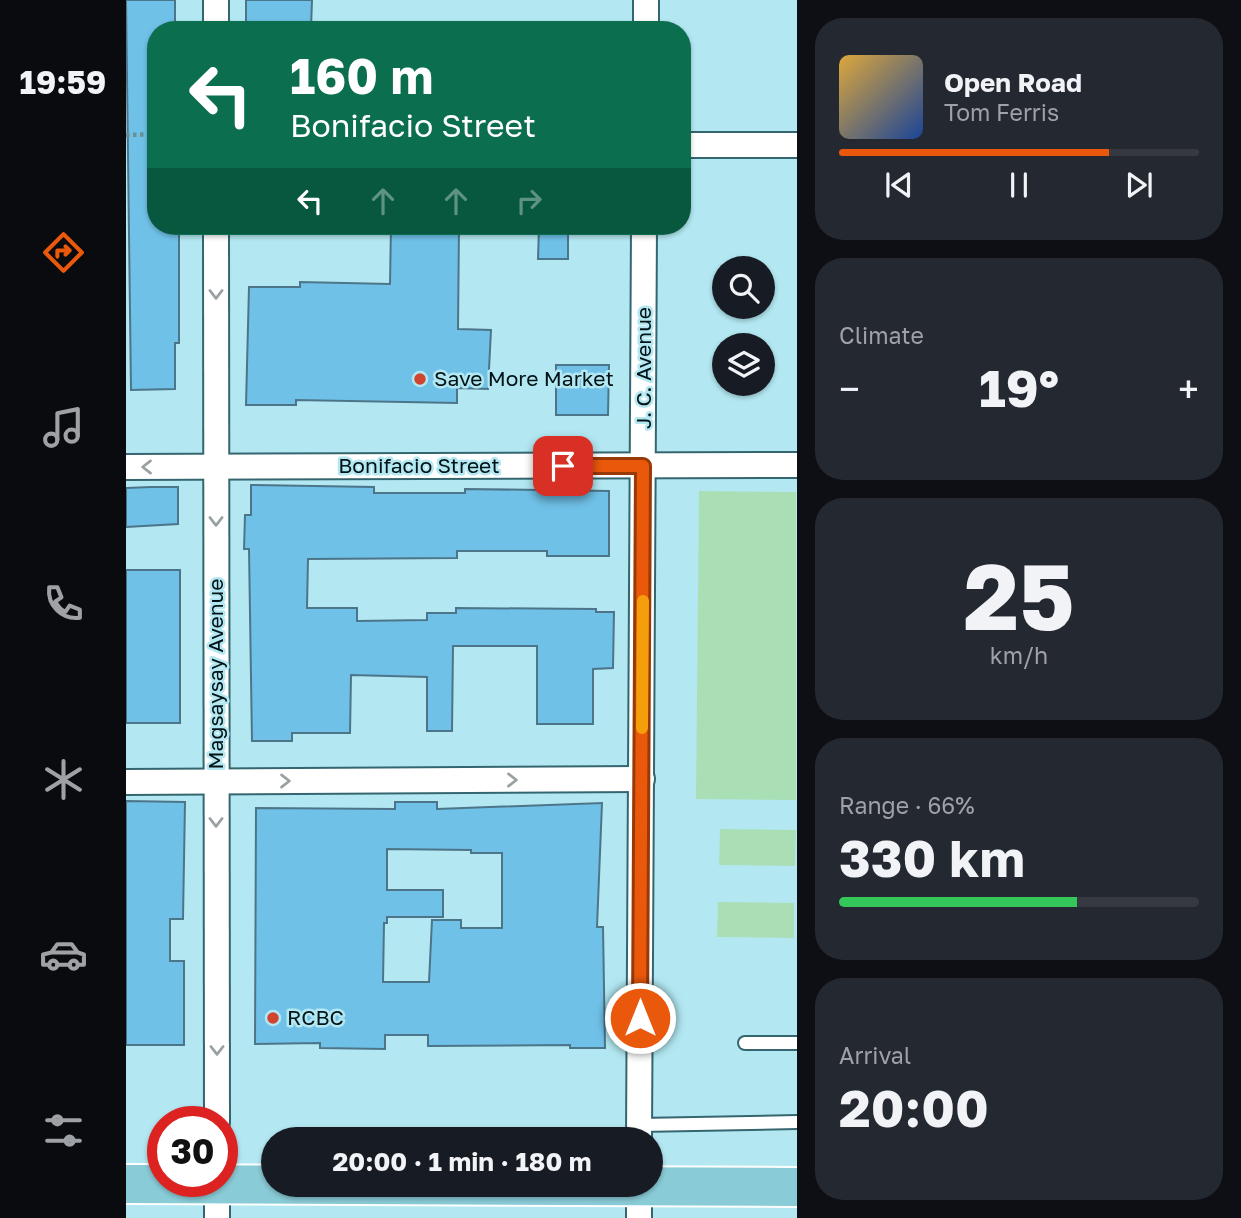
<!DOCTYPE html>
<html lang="en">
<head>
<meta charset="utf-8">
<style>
	:root { --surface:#171b24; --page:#242831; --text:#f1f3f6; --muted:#9ea1a6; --line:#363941; --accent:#ea580c }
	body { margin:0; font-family:"Golos Text",sans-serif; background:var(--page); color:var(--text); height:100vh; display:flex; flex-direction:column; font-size:26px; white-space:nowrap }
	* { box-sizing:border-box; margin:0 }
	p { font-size:23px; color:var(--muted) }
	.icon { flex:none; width:38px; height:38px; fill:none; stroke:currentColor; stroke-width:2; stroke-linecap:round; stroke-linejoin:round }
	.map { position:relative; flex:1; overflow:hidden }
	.details { display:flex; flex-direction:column; gap:18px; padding:18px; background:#0d0f14; width:444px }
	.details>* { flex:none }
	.top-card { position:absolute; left:21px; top:21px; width:544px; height:214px; border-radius:28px; box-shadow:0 2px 5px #0004; background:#0b6e4f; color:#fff; overflow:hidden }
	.buttons { position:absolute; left:586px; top:256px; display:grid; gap:14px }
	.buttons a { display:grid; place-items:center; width:63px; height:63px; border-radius:50%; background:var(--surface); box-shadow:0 2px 5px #0004; font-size:35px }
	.speed { position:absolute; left:21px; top:1106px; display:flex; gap:14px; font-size:35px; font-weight:700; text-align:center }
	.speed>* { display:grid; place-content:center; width:91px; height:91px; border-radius:50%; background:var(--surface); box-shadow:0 2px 5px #0004; line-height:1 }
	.speed .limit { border:10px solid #d22; background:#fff; color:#111 }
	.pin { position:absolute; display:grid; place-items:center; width:60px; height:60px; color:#fff; margin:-30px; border-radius:14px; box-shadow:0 4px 10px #0006 }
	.me { position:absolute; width:77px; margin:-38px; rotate:0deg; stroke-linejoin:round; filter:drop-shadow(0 0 5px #0008) }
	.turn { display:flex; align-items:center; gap:24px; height:147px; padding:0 28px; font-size:32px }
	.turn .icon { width:91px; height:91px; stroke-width:2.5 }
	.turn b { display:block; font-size:49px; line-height:60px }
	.lanes { display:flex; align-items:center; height:66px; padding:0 28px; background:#0003; justify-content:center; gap:35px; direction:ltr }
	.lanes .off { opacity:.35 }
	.big { font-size:52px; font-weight:700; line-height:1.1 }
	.details .widget { flex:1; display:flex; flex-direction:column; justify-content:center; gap:10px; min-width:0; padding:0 24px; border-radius:28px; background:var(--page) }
	.details .dial { align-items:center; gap:0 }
	.dial b { font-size:91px; line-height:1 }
	.song { display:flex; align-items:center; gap:21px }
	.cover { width:84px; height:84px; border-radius:10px; background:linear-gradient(135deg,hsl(40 70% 55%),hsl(220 70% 35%)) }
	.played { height:7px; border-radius:4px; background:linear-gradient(90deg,var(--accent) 75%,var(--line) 75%) }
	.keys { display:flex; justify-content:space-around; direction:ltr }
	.heat { display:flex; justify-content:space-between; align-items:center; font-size:38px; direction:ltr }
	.charge { height:10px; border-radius:5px; background:linear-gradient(90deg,#34c759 66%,var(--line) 0) }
	.trip { position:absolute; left:135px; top:1127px; width:402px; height:70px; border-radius:35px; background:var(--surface); box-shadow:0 2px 5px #0004; font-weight:700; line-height:70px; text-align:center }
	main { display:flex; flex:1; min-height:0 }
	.tabs { display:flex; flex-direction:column; width:126px; justify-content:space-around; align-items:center; background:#090b0e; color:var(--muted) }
	.tabs .icon { width:49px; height:49px }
	.tabs .current { color:var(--accent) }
	.tabs b { font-size:32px; color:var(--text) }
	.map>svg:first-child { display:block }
	.green { fill:#aadfb6 }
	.building { fill:#70c1e8; stroke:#4d7589; stroke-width:2; fill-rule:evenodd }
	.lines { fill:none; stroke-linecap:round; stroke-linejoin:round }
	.lane-casing { stroke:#35666f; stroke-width:16 }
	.street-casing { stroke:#35666f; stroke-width:28 }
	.primary-casing { stroke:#fff; stroke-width:42 }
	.path { stroke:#699097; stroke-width:4.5; stroke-dasharray:3.5 3.5; stroke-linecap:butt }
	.lane { stroke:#fff; stroke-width:12 }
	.street { stroke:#fff; stroke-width:24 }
	.primary { stroke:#89cbd6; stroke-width:38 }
	.oneway { stroke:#99a1a2 }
	.route-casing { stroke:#983908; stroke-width:18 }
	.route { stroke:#ea580c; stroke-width:12 }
	.slow { stroke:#f59e0b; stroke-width:12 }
	.poi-dot { fill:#d04430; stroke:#b3e8f2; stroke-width:2.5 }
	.labels { text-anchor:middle; stroke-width:5; stroke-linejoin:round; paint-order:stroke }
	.street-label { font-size:21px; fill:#011316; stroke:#b3e8f2 }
	.poi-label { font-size:21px; fill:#011316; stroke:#b3e8f2; text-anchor:start }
</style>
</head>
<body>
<main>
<nav class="tabs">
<b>19:59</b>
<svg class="icon current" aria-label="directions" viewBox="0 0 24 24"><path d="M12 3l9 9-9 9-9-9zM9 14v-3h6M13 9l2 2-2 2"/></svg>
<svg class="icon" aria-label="music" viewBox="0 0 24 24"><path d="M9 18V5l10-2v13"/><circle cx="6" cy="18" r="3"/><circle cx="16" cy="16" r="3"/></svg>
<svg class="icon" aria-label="phone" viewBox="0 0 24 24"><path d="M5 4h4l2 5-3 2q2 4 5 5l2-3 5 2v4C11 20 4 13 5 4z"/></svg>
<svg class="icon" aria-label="climate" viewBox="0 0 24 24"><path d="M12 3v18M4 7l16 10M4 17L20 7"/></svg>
<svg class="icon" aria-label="car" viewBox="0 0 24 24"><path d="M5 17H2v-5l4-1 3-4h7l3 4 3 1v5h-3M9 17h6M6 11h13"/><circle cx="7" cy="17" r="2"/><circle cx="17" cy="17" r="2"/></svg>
<svg class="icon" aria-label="filters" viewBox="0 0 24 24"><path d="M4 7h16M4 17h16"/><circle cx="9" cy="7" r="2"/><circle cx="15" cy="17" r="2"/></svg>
</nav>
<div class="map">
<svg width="671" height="1218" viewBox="0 0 671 1218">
	<rect width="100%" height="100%" fill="#b3e8f2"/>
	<g class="green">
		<polygon points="573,491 670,492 670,800 570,799"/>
		<polygon points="594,829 670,830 669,866 593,865"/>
		<polygon points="592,902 668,903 668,938 591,937"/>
	</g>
	<g class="building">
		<polygon points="0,0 49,0 49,30 30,30 30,226 53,226 53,343 49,343 49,389 5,390"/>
		<polygon points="120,0 186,0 185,29 120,29"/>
		<polygon points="265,226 333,226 332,329 365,330 362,389 331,388 331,403 170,400 170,405 120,405 123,287 174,287 174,282 264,284"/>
		<polygon points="413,226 442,226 442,259 412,259"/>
		<polygon points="430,365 483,365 482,415 430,415"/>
		<polygon points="125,485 248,487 248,493 339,493 339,489 483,491 483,556 421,556 421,551 331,551 331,558 182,559 181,608 231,608 231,621 301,620 301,613 330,613 330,608 470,609 470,612 488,612 487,668 467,669 467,724 411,724 411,646 327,646 326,731 301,731 301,677 225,675 224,733 166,733 166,741 126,741 123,549 118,549 119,515 125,515"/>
		<polygon points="25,487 52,487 52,524 0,527 0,488"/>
		<rect x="0" y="570" width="54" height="153"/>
		<polygon points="0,801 59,802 57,919 44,919 44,961 58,961 58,1045 0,1045"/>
		<path d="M269 802H311V809L476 803 471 927H477L479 1048H444V1045L302 1046V1035H259V1049L194 1048V1043L129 1044 130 808 269 809ZM261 849 345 850V853H376V928H335V920H306L303 982H257L258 923H261V917H317V890H261Z"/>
	</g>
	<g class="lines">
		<defs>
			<g id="lane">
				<polyline points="619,1043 671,1043"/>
				<polyline points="513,1125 671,1122"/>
			</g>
			<g id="street">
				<polyline points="90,0 90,30"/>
				<polyline points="520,30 520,0"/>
				<polyline points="556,145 671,145"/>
				<polyline points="90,226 91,1122"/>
				<polyline points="0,467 671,465"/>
				<polyline points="0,782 516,779"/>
				<polyline points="513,1139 518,226"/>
				<polyline points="91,1181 91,1218"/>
				<polyline points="513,1185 513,1218"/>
			</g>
			<polyline id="primary" points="0,1184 671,1187"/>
		</defs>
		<use href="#lane" class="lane-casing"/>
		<use href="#street" class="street-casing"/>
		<use href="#primary" class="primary-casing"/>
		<polyline class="path" points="0,135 30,134"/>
		<use href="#lane" class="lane"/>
		<use href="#street" class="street"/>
		<use href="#primary" class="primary"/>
	</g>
	<defs><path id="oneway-chevron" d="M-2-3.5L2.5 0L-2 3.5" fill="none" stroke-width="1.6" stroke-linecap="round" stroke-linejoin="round" transform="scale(1.75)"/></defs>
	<g class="oneway">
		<use href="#oneway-chevron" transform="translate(90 294) rotate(90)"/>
		<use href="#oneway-chevron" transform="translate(21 467) rotate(180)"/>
		<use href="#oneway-chevron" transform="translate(90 521) rotate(90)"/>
		<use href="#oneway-chevron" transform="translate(386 780)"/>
		<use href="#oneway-chevron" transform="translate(159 781)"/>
		<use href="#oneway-chevron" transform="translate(90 822) rotate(90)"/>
		<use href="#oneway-chevron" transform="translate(91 1050) rotate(90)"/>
	</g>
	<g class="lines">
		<defs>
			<polyline id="route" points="437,466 517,466 514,1018"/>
		</defs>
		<use href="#route" class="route-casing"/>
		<use href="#route" class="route"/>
		<polyline class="slow" points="516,728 517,601"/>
	</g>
	<g class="poi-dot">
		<circle cx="294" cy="379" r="7"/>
		<circle cx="147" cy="1018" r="7"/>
	</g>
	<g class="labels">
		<g class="street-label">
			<text transform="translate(518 368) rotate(-90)" y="7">J. C. Avenue</text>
			<text x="293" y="473">Bonifacio Street</text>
			<text transform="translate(90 674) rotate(-90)" y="7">Magsaysay Avenue</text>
		</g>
		<g class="poi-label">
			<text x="308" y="386">Save More Market</text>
			<text x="161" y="1025">RCBC</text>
		</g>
	</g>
</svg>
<div class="buttons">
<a><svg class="icon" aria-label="search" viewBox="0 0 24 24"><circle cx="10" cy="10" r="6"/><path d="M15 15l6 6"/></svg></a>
<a><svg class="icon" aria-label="layers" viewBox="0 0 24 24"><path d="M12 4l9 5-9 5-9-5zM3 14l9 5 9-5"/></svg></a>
</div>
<div class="speed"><div class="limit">30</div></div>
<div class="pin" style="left:437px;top:466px;background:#d93025"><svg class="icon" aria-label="arrive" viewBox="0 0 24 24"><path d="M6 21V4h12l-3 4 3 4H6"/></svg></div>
<svg class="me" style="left:514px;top:1018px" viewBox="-20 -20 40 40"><circle r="17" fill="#ea580c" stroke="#fff" stroke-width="3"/><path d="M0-11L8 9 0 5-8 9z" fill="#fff"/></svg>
<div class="trip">20:00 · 1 min · 180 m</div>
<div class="top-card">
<div class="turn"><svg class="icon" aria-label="left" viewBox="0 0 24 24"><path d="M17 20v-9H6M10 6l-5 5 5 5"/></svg><div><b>160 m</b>Bonifacio Street</div></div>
<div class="lanes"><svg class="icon" aria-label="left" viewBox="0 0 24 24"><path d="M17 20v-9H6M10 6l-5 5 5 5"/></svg><svg class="icon off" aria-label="ahead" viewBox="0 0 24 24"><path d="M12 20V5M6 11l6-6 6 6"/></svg><svg class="icon off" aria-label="ahead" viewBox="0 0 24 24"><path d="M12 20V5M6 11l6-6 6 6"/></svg><svg class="icon off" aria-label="right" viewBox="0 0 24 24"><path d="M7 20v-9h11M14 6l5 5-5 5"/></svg></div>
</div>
</div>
<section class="details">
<div class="widget">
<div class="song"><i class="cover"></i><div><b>Open Road</b><p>Tom Ferris</p></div></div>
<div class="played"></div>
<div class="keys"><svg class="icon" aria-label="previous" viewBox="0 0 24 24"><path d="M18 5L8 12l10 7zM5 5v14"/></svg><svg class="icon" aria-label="pause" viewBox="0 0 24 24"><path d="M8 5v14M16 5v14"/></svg><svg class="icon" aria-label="next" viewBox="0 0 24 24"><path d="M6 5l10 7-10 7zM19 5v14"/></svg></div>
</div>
<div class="widget"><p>Climate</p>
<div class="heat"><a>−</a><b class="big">19°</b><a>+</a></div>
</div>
<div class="widget dial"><b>25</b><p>km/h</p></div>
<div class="widget"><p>Range · 66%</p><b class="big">330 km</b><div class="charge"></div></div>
<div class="widget"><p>Arrival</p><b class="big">20:00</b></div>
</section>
</main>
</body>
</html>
